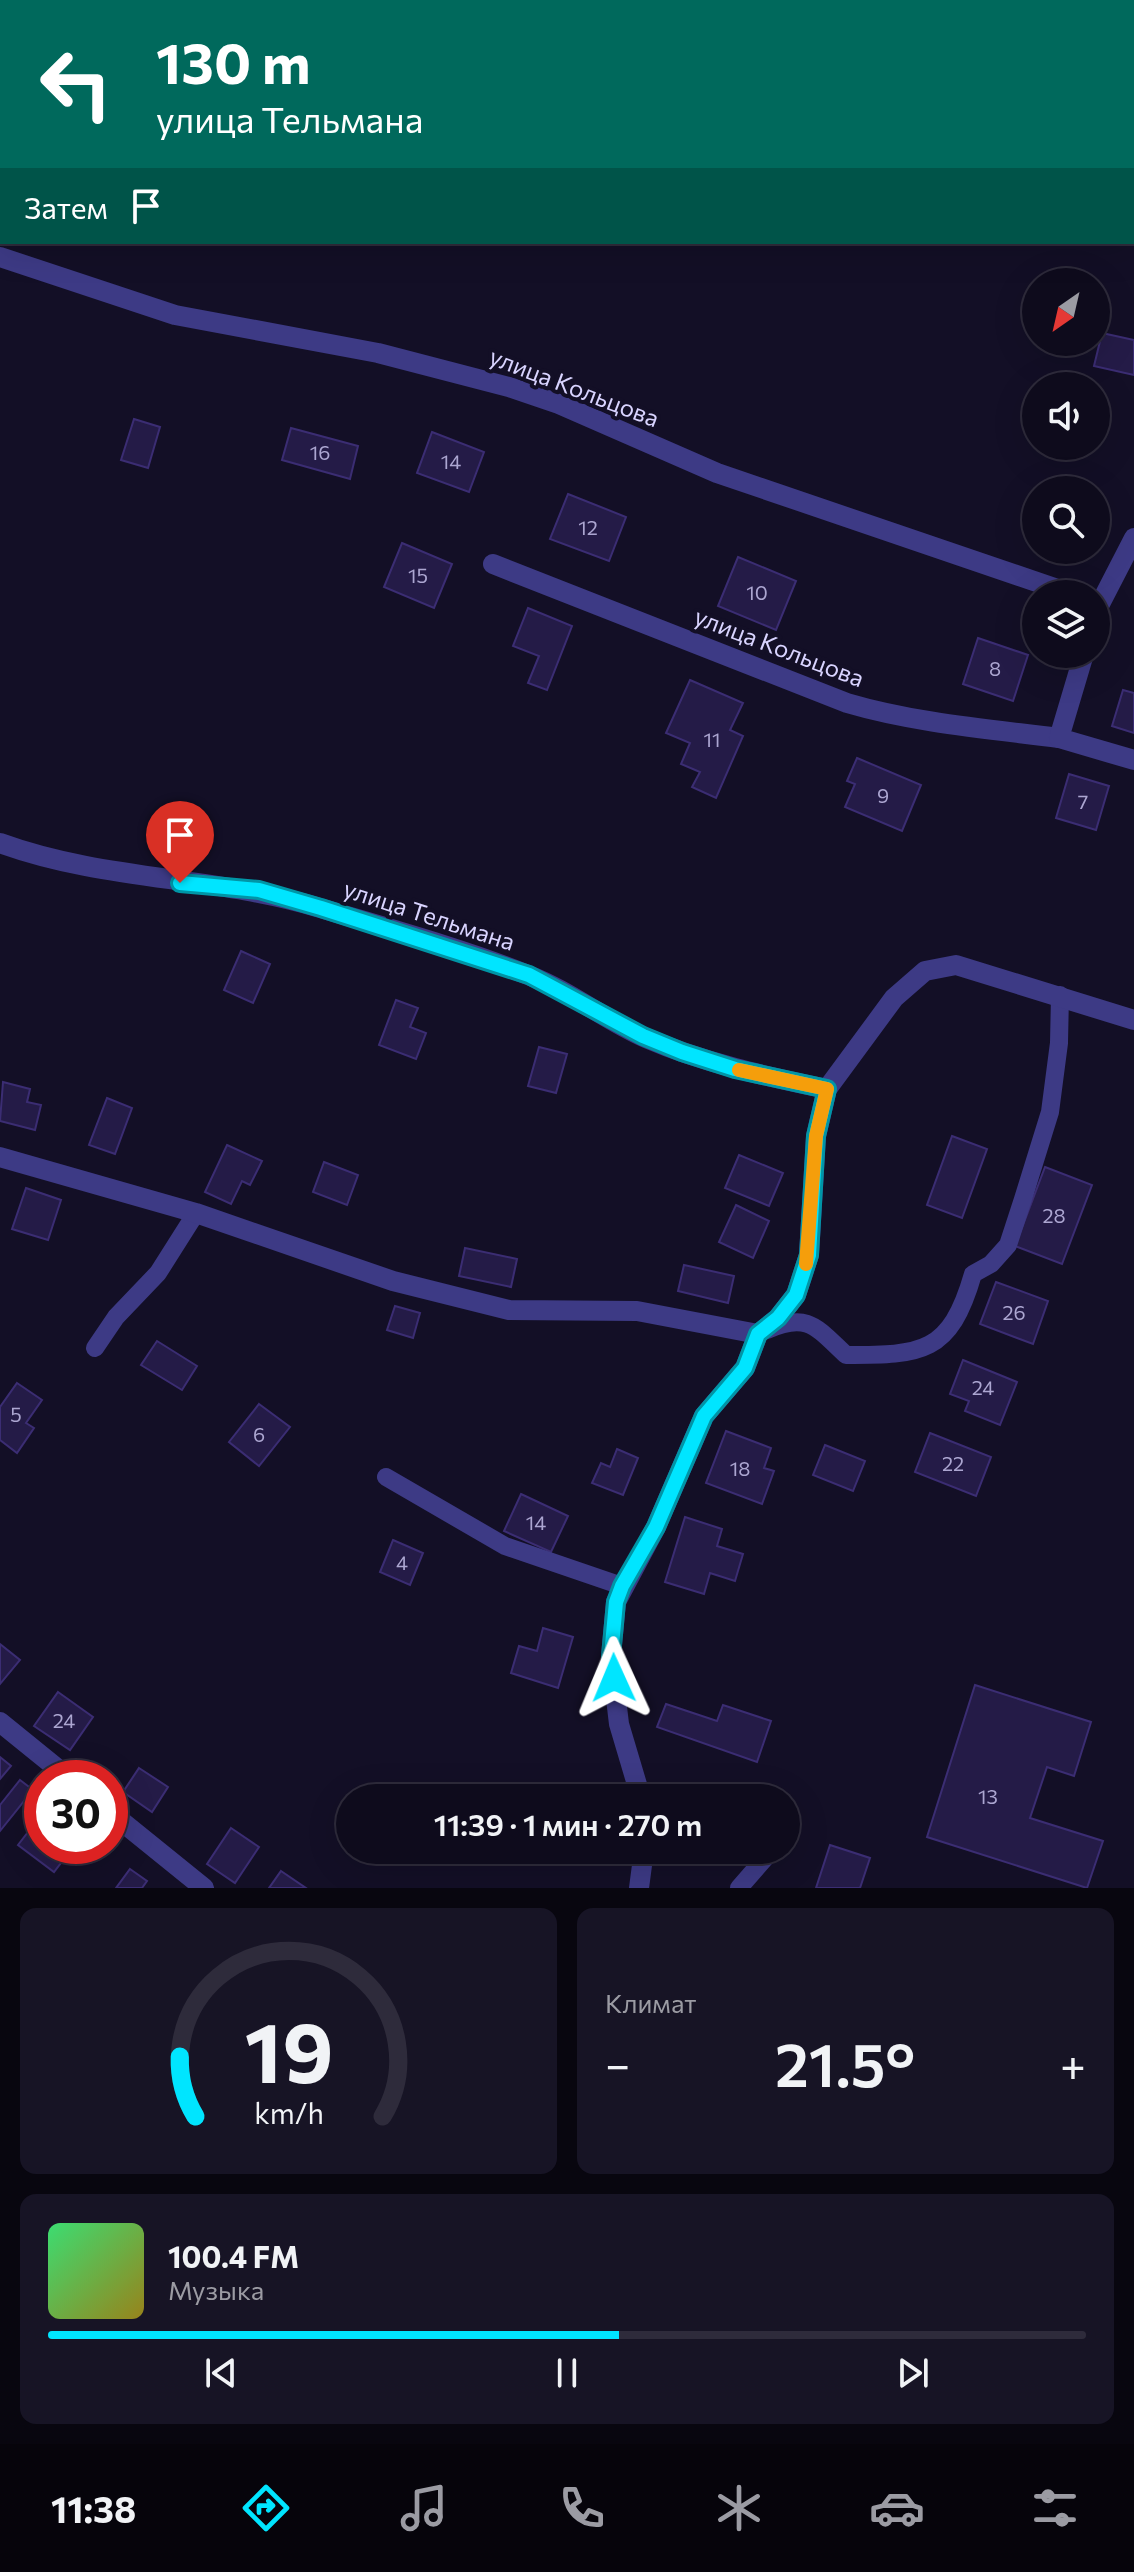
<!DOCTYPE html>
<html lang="ru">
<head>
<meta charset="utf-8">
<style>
	:root { --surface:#0e0b1c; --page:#171425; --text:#f1f3f6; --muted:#9b9ba3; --line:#2e2b3b; --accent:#00e5ff }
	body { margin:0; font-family:Commissioner,sans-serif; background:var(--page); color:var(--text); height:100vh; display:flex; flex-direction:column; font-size:30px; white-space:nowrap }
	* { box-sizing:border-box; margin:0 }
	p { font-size:26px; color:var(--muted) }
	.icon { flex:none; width:44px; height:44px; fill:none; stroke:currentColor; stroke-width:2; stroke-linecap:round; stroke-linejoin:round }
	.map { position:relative; height:1888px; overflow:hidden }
	.sheet { display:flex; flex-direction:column; gap:20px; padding:20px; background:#08060f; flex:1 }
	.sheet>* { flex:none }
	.hud { position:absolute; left:0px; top:0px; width:1134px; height:244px; box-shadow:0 8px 32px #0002,0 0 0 2px var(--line); background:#00695c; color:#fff; overflow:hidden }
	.needle { width:52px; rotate:214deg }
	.tools { position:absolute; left:1022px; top:268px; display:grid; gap:16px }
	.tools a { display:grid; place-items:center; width:88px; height:88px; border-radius:50%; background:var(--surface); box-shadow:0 8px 32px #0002,0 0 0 2px var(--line); font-size:40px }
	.speed { position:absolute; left:24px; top:1760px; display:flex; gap:16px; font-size:40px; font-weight:700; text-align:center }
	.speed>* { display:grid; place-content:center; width:104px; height:104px; border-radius:50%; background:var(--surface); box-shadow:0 8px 32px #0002,0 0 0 2px var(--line); line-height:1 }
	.speed .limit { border:12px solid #d22; background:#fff; color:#111 }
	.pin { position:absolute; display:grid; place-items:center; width:68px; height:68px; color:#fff; margin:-82px -34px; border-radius:50% 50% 50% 0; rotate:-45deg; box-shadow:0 0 8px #0007 }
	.pin .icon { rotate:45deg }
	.me { position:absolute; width:88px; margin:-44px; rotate:359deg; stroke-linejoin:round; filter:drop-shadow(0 0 6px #0008) }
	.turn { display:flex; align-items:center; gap:28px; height:168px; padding:0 24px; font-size:36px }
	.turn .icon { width:104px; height:104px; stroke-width:2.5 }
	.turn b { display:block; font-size:56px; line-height:68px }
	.then { display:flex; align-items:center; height:76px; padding:0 24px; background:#0003; gap:16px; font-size:30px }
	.big { font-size:60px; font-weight:600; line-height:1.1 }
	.sheet .card { flex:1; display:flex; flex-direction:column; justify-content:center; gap:12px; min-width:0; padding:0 28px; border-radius:16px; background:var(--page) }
	.sheet .dial { align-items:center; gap:0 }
	.dial svg { height:208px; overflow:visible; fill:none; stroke:var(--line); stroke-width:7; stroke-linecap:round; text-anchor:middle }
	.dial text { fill:var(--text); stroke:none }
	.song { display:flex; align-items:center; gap:24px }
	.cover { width:96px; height:96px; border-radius:12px; background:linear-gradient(135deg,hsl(140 70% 55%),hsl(50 70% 35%)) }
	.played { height:8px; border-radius:4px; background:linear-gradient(90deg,var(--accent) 55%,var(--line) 55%) }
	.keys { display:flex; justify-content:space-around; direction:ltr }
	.heat { display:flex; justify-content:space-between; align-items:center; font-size:44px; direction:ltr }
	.sheet .tiles { flex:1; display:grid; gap:20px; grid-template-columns:1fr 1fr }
	.card:last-child { grid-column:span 2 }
	.trip { position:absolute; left:336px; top:1784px; width:464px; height:80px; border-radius:40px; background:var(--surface); box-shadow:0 8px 32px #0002,0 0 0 2px var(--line); font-weight:600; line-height:80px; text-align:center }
	.tab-bar { display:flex; height:128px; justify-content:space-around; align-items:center; background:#06040b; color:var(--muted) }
	.tab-bar .icon { width:56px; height:56px }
	.tab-bar .active { color:var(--accent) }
	.tab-bar b { font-size:36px; color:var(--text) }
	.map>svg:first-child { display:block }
	.building { fill:#241b47; stroke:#3b2d73; stroke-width:2 }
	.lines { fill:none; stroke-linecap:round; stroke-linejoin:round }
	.lane { stroke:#3d3a85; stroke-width:18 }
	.street { stroke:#3d3a85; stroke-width:20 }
	.route-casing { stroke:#0095a6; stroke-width:20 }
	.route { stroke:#00e5ff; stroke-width:14 }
	.slow { stroke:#f59e0b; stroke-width:14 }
	.labels { text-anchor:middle; stroke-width:8; stroke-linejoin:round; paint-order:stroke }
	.number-label { font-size:20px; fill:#aca6d1 }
	.street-label { font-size:24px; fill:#d9d4ff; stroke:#130f26 }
</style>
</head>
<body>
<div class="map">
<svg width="1134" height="1888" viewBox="0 0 1134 1888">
	<rect width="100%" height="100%" fill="#130f26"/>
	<g class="building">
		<polygon points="1132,34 1134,35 1132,93"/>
		<polygon points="1102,333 1134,340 1134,375 1094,366"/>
		<polygon points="134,419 160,427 148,468 121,460"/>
		<polygon points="291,428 358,446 350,479 282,460"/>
		<polygon points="432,432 484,452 469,492 417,473"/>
		<polygon points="568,494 626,517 609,561 550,539"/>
		<polygon points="402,543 452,564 434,608 384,587"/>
		<polygon points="738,557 796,581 776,630 718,606"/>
		<polygon points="528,608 572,626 547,690 528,683 539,656 513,646"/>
		<polygon points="978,638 1028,655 1013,701 963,684"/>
		<polygon points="690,680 743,703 730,730 743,736 716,798 692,787 700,772 681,764 690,743 666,733"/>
		<polygon points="1123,690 1134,693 1134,733 1112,726"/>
		<polygon points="857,758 921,785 902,831 845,807 855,784 847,781"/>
		<polygon points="1069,774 1109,786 1096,830 1056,818"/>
		<polygon points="241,951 270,964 253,1003 224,990"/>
		<polygon points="396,1000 418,1008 410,1027 426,1033 416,1059 379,1045"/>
		<polygon points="539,1047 567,1054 556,1093 528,1086"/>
		<polygon points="3,1082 30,1089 27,1102 41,1105 35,1130 0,1121"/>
		<polygon points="107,1098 132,1108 115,1154 89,1145"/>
		<polygon points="952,1136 987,1149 962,1218 927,1205"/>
		<polygon points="227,1145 262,1161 250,1185 242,1181 231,1204 205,1192"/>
		<polygon points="739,1155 783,1173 769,1206 725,1188"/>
		<polygon points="324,1162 358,1175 347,1205 313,1192"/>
		<polygon points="1045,1167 1092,1185 1062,1264 1015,1246"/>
		<polygon points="26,1188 61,1200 48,1240 12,1229"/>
		<polygon points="736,1205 769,1221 753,1258 719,1242"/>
		<polygon points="465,1248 517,1259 511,1287 459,1276"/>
		<polygon points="684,1265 734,1276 728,1303 678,1291"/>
		<polygon points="996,1282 1048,1301 1033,1344 980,1324"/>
		<polygon points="395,1306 420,1313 413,1338 387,1330"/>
		<polygon points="157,1341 197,1366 182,1390 141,1365"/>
		<polygon points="963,1360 1017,1382 1000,1425 965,1411 969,1401 950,1394"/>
		<polygon points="17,1383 42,1400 26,1423 34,1428 17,1453 0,1440 0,1407"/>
		<polygon points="259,1404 290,1427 259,1466 229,1442"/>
		<polygon points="726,1431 771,1448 764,1468 774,1471 762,1504 706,1483"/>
		<polygon points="930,1433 991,1457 976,1496 915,1472"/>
		<polygon points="825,1445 865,1461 853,1491 813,1475"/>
		<polygon points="617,1449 638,1458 623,1495 592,1483 601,1463 610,1467"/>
		<polygon points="521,1494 568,1516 551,1552 504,1531"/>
		<polygon points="685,1517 722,1529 717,1546 743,1554 735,1581 710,1573 704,1594 665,1582"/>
		<polygon points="393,1540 423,1553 410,1585 380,1572"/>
		<polygon points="543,1628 573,1637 558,1688 511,1673 519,1646 537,1651"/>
		<polygon points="0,1644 20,1660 0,1684"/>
		<polygon points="975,1685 1091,1722 1074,1776 1047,1767 1030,1818 1103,1841 1087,1888 927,1837"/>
		<polygon points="58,1692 93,1717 70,1750 34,1726"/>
		<polygon points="666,1704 717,1721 723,1705 771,1721 757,1762 657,1727"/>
		<polygon points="0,1757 11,1766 0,1779"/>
		<polygon points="139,1768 168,1787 152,1812 123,1792"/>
		<polygon points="20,1780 33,1790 0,1831 0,1805"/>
		<polygon points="42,1814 42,1846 59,1846 67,1855 54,1872 18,1845"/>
		<polygon points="231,1828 259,1847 235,1883 207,1864"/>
		<polygon points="830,1845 870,1858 860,1888 816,1888"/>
		<polygon points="130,1869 147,1881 142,1888 116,1888"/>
		<polygon points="281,1871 306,1888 269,1888"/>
	</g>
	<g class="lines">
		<g class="lane">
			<path d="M767 1330C808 1312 816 1327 846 1355 922 1355 950 1354 973 1274L991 1264 1008 1245 1023 1199 1050 1112 1059 1043 1060 995"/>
			<polyline points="95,1348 116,1317 158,1273 196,1213"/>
			<polyline points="386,1477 505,1546 622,1586"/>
			<polyline points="739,1888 772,1850"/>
		</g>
		<g class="street">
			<polyline points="1125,0 1131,2"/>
			<polyline points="0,257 175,315 378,353 509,387 559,404 717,473 1072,594"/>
			<path d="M493 564 847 703C915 723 988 729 1059 738"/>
			<polyline points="1100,604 1134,538"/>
			<polyline points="1084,654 1059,738 1134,760"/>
			<path d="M0 843C104 881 215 876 320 908 387 928 464 949 528 975 570 991 605 1020 646 1038 704 1063 765 1076 827 1089"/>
			<polyline points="0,1157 196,1213 393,1281 509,1310 637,1311 758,1334"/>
			<polyline points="0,1722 69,1778"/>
			<polyline points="641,1798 619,1724 611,1656 616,1602 656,1527 704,1416 745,1368 758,1334 778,1318 796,1295 809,1255 816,1136 827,1089 894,998 925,971 956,965 1134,1020"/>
			<polyline points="110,1812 204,1888"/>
			<polyline points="639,1888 644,1850"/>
		</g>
	</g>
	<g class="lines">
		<defs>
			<polyline id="route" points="180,883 259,890 321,908 529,975 643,1036 682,1052 735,1069 827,1089 816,1136 809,1255 796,1295 778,1318 758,1334 745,1368 704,1416 656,1527 622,1586 616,1602 611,1656 614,1678"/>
		</defs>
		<use href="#route" class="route-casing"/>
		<use href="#route" class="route"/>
		<polyline class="slow" points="739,1070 827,1089 816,1136 806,1264"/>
	</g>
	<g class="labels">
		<g class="number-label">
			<text x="320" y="460">16</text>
			<text x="451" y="469">14</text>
			<text x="588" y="535">12</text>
			<text x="418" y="583">15</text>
			<text x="757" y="600">10</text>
			<text x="995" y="676">8</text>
			<text x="712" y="747">11</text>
			<text x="883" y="803">9</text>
			<text x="1083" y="809">7</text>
			<text x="1054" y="1223">28</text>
			<text x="1014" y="1320">26</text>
			<text x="983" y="1395">24</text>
			<text x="16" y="1422">5</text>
			<text x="259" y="1442">6</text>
			<text x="953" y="1471">22</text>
			<text x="740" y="1476">18</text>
			<text x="536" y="1530">14</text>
			<text x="402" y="1570">4</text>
			<text x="64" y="1728">24</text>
			<text x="988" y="1804">13</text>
		</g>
		<g class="street-label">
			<text transform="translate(574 388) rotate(21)" y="8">улица Кольцова</text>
			<text transform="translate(779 648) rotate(21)" y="8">улица Кольцoва</text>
			<text transform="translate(429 916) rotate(18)" y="8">улица Тельмана</text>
		</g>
	</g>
</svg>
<div class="tools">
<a><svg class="needle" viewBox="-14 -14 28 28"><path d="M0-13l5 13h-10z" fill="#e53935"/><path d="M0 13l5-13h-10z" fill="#9b9ba3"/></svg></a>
<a><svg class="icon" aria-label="sound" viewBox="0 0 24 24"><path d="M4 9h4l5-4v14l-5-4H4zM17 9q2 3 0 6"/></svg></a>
<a><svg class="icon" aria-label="search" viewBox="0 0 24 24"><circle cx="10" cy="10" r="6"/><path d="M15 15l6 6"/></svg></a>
<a><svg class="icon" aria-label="layers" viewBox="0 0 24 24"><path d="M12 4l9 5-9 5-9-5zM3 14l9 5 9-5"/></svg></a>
</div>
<div class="speed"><div class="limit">30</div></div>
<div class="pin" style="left:180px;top:883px;background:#d93025"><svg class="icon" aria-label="arrive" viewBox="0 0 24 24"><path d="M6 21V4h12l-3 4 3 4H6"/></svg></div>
<svg class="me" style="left:614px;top:1678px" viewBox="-20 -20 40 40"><path d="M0-17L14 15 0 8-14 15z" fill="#00e5ff" stroke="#fff" stroke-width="4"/></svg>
<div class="trip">11:39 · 1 мин · 270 m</div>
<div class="hud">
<div class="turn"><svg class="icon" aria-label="left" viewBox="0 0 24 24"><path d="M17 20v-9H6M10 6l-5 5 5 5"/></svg><div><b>130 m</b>улица Тельмана</div></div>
<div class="then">Затем<svg class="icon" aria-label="arrive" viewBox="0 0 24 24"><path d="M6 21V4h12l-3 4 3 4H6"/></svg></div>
</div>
</div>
<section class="sheet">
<div class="tiles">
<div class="card dial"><svg viewBox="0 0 100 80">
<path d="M14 69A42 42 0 1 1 86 69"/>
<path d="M14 69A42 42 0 0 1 8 46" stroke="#00e5ff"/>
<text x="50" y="56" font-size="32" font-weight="700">19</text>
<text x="50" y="72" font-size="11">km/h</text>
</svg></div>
<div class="card"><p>Климат</p>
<div class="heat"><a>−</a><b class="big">21.5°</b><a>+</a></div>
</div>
<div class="card">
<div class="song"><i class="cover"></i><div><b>100.4 FM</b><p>Музыка</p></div></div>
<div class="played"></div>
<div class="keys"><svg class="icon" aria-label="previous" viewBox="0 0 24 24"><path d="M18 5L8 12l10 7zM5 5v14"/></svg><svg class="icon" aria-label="pause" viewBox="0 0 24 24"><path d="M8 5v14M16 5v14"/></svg><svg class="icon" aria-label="next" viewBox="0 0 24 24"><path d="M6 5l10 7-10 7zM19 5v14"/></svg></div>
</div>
</div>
</section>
<nav class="tab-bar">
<b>11:38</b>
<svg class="icon active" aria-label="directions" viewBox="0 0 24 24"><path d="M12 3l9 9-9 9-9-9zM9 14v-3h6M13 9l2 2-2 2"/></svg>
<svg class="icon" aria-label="music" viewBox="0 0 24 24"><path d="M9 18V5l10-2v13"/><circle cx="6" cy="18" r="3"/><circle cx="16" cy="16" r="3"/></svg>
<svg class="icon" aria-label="phone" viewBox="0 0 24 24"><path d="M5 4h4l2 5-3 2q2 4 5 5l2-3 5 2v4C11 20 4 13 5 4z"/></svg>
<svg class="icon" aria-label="climate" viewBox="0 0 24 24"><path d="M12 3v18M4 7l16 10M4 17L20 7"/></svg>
<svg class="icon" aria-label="car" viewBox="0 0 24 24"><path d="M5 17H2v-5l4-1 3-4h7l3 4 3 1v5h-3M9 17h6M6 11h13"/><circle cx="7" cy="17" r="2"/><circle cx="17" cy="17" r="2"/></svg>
<svg class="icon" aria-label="filters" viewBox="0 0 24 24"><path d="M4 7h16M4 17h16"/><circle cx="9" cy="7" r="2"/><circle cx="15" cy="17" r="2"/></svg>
</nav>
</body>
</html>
